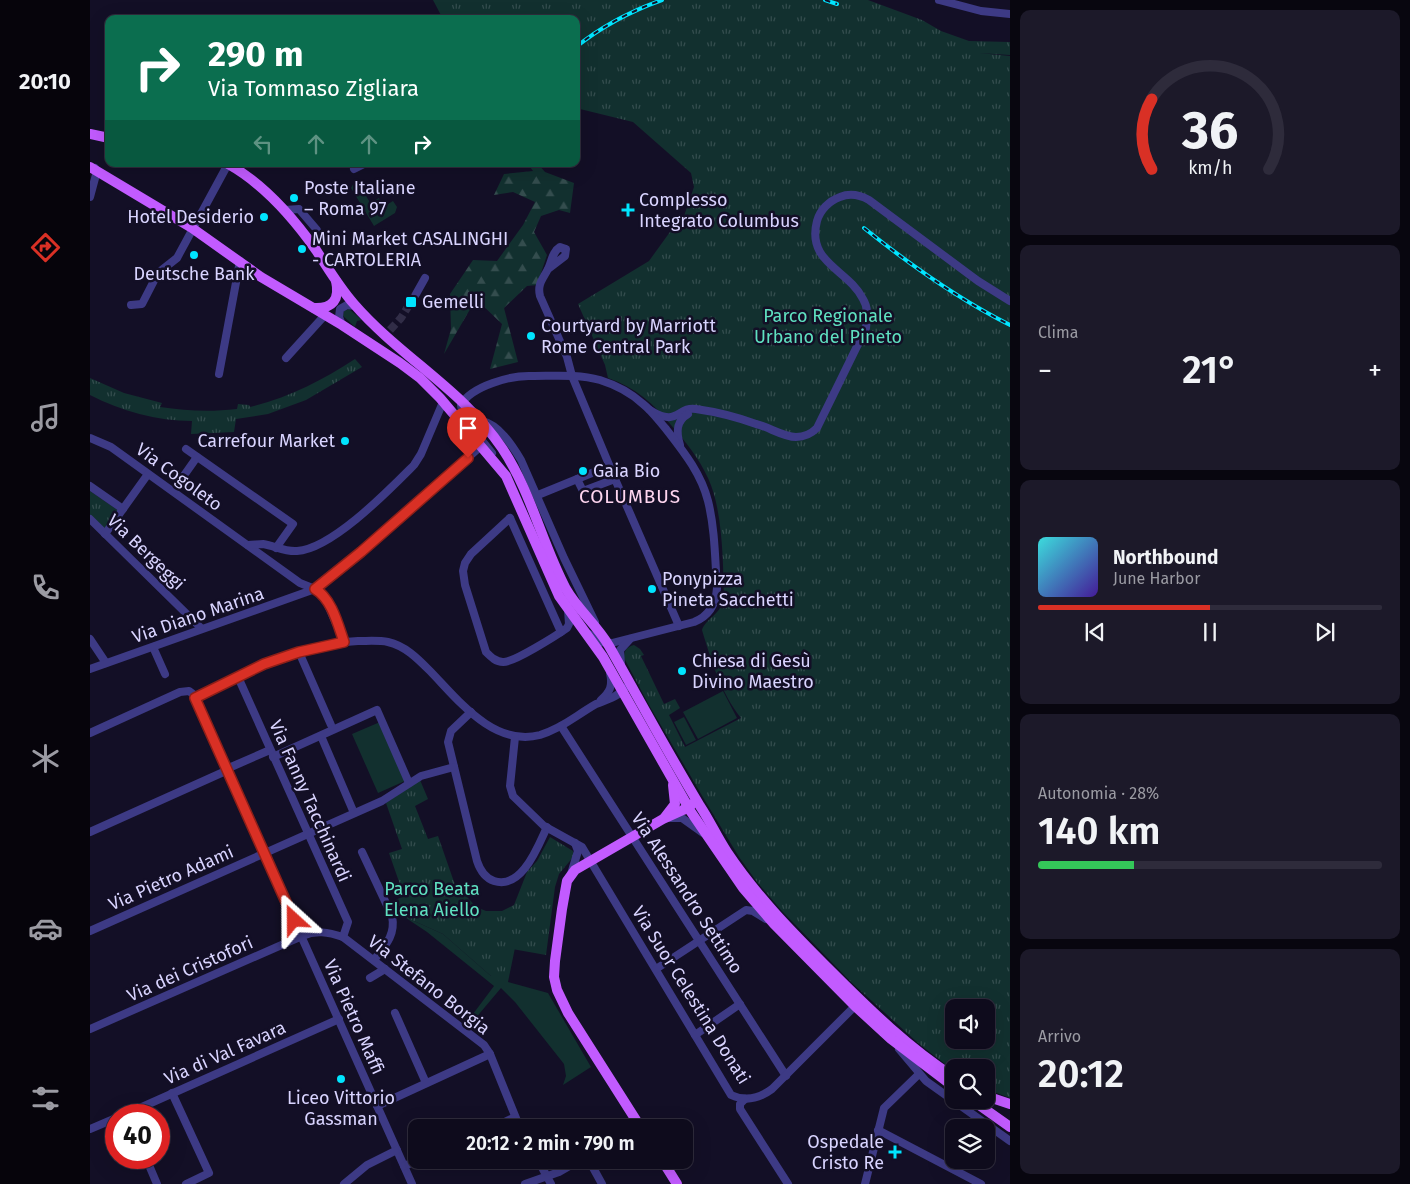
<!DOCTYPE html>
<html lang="it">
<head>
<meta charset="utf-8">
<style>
	:root { --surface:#0e0b1c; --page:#1c1929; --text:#f1f3f6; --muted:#9b9ba3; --line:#2e2b3b; --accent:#d93025 }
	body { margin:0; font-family:"Fira Sans",sans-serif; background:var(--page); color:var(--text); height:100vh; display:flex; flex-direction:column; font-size:19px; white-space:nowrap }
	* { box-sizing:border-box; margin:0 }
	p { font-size:16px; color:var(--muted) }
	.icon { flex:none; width:28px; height:28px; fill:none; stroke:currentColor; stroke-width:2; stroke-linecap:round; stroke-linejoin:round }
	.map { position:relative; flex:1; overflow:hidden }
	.details { display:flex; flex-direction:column; gap:10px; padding:10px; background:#08060f; width:400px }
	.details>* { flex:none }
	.banner { position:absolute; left:15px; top:15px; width:475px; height:152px; border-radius:10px; box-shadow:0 5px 20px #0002,0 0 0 1px var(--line); background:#0b6e4f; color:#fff; overflow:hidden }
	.fabs { position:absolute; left:855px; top:999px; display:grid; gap:10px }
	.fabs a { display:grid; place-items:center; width:50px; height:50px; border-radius:10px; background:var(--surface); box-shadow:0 5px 20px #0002,0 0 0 1px var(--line); font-size:25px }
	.speed { position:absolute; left:15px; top:1104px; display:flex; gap:10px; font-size:25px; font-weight:700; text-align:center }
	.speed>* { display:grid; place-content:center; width:65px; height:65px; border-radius:50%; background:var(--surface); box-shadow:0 5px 20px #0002,0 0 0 1px var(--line); line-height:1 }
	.speed .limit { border:8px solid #d22; background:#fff; color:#111 }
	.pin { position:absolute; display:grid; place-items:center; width:42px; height:42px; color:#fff; margin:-51px -21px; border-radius:50% 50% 50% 0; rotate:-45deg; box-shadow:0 0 5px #0007 }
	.pin .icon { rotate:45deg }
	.me { position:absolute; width:55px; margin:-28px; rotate:336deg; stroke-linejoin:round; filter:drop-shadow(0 0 4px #0008) }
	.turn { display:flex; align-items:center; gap:18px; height:105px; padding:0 20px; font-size:22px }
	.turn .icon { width:65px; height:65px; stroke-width:2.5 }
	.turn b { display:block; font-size:35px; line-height:42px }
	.lanes { display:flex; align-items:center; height:48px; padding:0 20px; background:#0003; justify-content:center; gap:25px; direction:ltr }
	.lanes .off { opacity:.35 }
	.big { font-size:38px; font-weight:600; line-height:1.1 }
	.details .tile { flex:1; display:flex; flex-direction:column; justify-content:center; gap:8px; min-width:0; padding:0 18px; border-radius:10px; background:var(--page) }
	.details .dial { align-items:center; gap:0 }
	.dial svg { height:130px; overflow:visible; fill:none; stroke:var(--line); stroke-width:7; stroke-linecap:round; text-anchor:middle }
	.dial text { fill:var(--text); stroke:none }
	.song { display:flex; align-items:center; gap:15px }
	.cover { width:60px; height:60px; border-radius:8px; background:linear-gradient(135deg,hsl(180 70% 55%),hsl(260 70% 35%)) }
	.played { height:5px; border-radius:2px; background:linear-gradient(90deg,var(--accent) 50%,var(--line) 50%) }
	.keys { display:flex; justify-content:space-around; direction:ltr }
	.heat { display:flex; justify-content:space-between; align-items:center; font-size:28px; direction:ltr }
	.charge { height:8px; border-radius:4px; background:linear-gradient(90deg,#34c759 28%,var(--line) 0) }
	.trip { position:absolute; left:318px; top:1119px; width:285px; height:50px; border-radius:10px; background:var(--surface); box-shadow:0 5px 20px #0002,0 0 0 1px var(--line); font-weight:600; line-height:50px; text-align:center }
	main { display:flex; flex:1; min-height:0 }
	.tabs { display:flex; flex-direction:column; width:90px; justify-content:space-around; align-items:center; background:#06040b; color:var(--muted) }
	.tabs .icon { width:35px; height:35px }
	.tabs .active { color:var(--accent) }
	.tabs b { font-size:22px; color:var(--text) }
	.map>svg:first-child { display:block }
	.grass { fill:#12302f }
	.forest { fill:url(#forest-firs) }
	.park { fill:url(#park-tufts); fill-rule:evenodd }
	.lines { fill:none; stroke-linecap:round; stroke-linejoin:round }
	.minor-tunnel { stroke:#312d47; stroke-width:8; stroke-dasharray:8 4; stroke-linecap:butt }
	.minor { stroke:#3d3a85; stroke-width:8 }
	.major { stroke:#c25bff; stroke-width:10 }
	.rail-casing { stroke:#00e5ff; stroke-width:4 }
	.rail { stroke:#130f26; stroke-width:2; stroke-dasharray:5.5; stroke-linecap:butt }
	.route-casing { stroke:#8d1f18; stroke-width:12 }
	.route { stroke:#d93025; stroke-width:9 }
	.poi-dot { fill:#00e5ff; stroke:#130f26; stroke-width:2 }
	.labels { text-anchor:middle; stroke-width:5; stroke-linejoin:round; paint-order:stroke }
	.poi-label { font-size:18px; fill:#d9d4ff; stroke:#130f26; text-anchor:start }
	.park-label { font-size:18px; fill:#5fe0c0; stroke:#130f26 }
	.street-label { font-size:18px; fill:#d9d4ff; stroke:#130f26 }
	.neighbourhood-label { font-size:19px; letter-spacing:1px; fill:#ffd6f0; stroke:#130f26 }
</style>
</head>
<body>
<main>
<nav class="tabs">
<b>20:10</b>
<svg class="icon active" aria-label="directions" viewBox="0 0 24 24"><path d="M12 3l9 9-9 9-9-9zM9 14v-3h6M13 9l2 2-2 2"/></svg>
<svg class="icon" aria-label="music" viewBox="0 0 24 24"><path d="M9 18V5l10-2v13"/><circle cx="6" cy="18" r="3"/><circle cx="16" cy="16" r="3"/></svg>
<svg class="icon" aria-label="phone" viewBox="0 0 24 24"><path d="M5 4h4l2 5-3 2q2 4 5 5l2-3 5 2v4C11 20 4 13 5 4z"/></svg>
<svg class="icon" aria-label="climate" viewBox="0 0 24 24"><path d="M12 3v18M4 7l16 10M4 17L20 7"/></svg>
<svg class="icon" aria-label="car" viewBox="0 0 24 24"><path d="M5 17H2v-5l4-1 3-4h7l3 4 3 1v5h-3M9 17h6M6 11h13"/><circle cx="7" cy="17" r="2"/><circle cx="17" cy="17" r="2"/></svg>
<svg class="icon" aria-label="filters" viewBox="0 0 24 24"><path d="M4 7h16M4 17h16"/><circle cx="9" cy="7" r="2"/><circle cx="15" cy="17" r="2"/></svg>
</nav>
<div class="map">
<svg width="920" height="1184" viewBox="0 0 920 1184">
	<defs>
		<pattern id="forest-firs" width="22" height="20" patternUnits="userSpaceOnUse" patternTransform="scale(1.25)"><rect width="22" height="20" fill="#12302f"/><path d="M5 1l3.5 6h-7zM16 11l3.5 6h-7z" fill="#344d4e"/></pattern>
		<pattern id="park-tufts" width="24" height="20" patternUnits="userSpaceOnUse" patternTransform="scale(1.25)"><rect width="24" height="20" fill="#12302f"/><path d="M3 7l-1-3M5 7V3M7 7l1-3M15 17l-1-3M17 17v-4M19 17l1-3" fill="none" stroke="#344d4e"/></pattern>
	</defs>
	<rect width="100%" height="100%" fill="#130f26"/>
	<g class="grass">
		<polygon points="266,179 285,211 289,209 284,201 289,198 293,207 303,201 307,207 305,213 284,226 261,188"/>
		<polygon points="259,309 272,320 267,321 265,327 253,316 254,311"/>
		<polygon points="633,691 647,718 608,739 593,712"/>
		<polygon points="594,717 606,740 596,745 584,722"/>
		<polygon points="290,722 315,781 288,793 262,734"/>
		<polygon points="313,916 353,934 401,976 417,948 425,948 418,982 458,993 501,1067 473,1085 476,1076 474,1064 425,1002 411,988 379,1026 374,1026 404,986 337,932"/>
	</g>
	<polygon class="forest" points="438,164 448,164 455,172 484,183 480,213 469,210 451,216 444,232 457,255 447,285 437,286 414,308 428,362 400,369 412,324 386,299 354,354 361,329 360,294 383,260 407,261 433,225 445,202 423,192 404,195 414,174 443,171"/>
	<g class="park">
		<path d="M343 0H744L748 1V0H778L832 20 851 31 879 41 920 42V55L889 53 920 56V1098L896 1089V1068H864V1071L828 1043 761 982 691 910 667 882 649 857 614 799 559 705 534 658C534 650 537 647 544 645L550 649 554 655 551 656 574 704 585 699 590 708 579 715 595 747 651 718C631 693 621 660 612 630 616 618 630 616 634 598 633 562 633 510 618 478 609 458 595 441 581 425 564 404 545 387 518 378L515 365 488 304 559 261 585 225 594 216 604 187 601 173 543 122 486 108V19H353ZM864 1008H896V1040H864Z"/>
		<path d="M265 359 272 367 216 400 178 414 146 419 144 432 101 434 102 421C67 421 31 411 0 395V378L34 393 72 403 70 407C96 411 121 412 147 409L148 404 159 405 160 407C200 397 231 381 265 359Z"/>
		<polygon points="0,491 29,511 15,529 0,515"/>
		<polygon points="330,780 338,799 325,806 338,839 348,836 364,882 386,907 396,911 412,911 424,905 437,872 447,861 460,837 483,851 484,856 469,874 465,887 456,955 417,948 415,974 401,976 353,934 313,916 307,916 299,903 314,896 299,853 312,849 296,803"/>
	</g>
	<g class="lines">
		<polyline class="minor-tunnel" points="300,330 311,318 326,294"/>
		<g class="minor">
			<polyline points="849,0 891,11 920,14"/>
			<polyline points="264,169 274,164"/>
			<polyline points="0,197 7,171 5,168"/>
			<polyline points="195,210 209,209 227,230 224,247"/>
			<path d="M458 269 475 256 476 249 470 247C462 252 462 261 458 269 453 279 447 284 450 296L477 357 482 376 525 479 589 626"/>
			<polyline points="326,294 335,278"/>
			<polyline points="41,305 52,304 68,273 87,258 138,164"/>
			<polyline points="252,325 249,317 250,309 257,305 265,306"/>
			<polyline points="196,358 235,315"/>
			<polyline points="129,374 150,261"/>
			<path d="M560 410C588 428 587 406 606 409 627 412 647 417 666 424 679 427 693 437 706 437 715 437 721 434 727 428L776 328C777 318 779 309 773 299 758 269 716 263 727 221 730 210 739 201 750 197 760 193 770 195 779 200L888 281 920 301"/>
			<path d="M392 421C409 425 422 445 431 460L474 558 505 622"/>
			<polyline points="0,438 21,447 210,583 225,589 234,596 254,642"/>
			<path d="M590 445C586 432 586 421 598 414"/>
			<polyline points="96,449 203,524 186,548"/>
			<path d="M402 453 373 417 371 405C381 386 422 375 442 376 465 376 488 374 510 380 526 385 541 393 553 404 562 411 569 421 576 429 593 451 611 473 618 501 625 529 625 559 627 588 626 604 619 616 604 622L522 643 510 642 499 634"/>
			<polyline points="487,479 493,491 525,479"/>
			<polyline points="0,486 33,509"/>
			<polyline points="83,491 107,457"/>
			<polyline points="448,495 519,466"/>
			<path d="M420 518 381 554 375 563 373 571 375 585 396 652C401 657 406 662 413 662 423 663 467 635 477 628L479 624 478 610"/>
			<polyline points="420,518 471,632"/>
			<polyline points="0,519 111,628"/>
			<polyline points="15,534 58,474"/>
			<path d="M158 545C163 545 168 544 173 544 185 546 195 552 207 551 242 549 299 490 324 465L331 454 353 402"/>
			<polyline points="0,639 16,663"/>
			<polyline points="63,647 75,674"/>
			<polyline points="209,652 241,725"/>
			<polyline points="531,664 530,650 540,639"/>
			<polyline points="0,669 225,589 271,552 390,447"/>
			<polyline points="148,677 258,922 253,937"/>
			<path d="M105 698C157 672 209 645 268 641 278 641 289 640 298 642 316 646 329 660 341 672 369 701 404 747 450 735 463 731 475 724 487 716 493 712 499 708 506 704 516 700 528 697 535 688"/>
			<path d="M511 700C520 692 523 686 520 673"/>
			<path d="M381 712 361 731 358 742 387 861C390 870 395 878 404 881 432 890 448 846 457 827"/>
			<polyline points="471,726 696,1076"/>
			<polyline points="0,733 90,692 99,691 103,694 322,1184"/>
			<polyline points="231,736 264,813"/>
			<path d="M425 737 420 786 423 796 454 826 492 847 641 1095C656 1102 670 1098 682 1089L765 1006"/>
			<polyline points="183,757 287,710 319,783"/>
			<polyline points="141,767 180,750"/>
			<polyline points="580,818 592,818 613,833"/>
			<polyline points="0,832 138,770"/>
			<path d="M272 852 302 916C306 935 295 946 284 960"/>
			<polyline points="481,874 488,851 485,843"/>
			<polyline points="0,931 292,801 331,776 364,767"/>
			<polyline points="566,969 656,910 663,911 676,919"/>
			<polyline points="280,978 295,969"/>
			<polyline points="305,1013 336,1083"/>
			<path d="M0 1029 212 936C226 930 238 932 253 937L394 1045 400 1054 430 1128"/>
			<polyline points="605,1035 650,1004"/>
			<polyline points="809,1049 836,1081 920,1141"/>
			<polyline points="82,1093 119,1173 96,1184"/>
			<polyline points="655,1099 650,1104 650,1109 698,1184"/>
			<polyline points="287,1106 400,1054"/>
			<polyline points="34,1115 249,1019"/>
			<polyline points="402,1128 425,1117"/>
			<polyline points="0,1129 26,1118"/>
			<polyline points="788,1130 891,1184"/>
			<polyline points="56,1158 67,1184"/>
			<polyline points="448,1160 461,1184"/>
			<polyline points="314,1166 329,1160"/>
			<polyline points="254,1184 277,1165 307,1150"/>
			<polyline points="435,1184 469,1172 488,1161 496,1162 501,1164 512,1184"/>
			<polyline points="775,1184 794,1108 829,1074"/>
		</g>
		<g class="major">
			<polyline points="0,134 19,138"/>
			<path d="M138 164C174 184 202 216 226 250 238 268 249 287 264 304 309 356 373 390 412 448 441 491 452 544 476 589 488 610 507 625 519 646 549 699 578 753 610 806 620 821 627 837 637 852 667 897 705 935 742 972 780 1010 819 1048 864 1077"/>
			<polyline points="0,167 102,228 171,277 252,325 310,363 330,378 350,398 416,476 469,596 513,657 601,812 653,888 684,924 765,1006 801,1039 864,1087"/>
			<path d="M224 308C243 309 250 299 246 281"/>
			<polyline points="575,817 585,804 583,785"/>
			<polyline points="896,1096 920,1104"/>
			<polyline points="882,1100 920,1127"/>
			<polyline points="551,1128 478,1013 467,990 464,977 465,961 472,909 477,881 485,870 573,819 593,810 602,804"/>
			<polyline points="572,1160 587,1184"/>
		</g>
		<defs>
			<g id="rail">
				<polyline points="735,0 747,4"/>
				<path d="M486 47C512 26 541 11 572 0"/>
				<path d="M774 228C819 264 868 299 920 325"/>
			</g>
		</defs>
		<use href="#rail" class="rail-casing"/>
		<use href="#rail" class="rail"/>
	</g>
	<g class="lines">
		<defs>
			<path id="route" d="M204 920 105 698 174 664 209 652 254 642C248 625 242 599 225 589L271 552 378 458"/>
		</defs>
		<use href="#route" class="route-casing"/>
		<use href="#route" class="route"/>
	</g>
	<g class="poi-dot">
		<circle cx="204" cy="198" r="5"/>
		<path d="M535.5 202.5h5v5h5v5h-5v5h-5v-5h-5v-5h5z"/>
		<circle cx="174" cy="217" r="5"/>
		<circle cx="212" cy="249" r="5"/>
		<circle cx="104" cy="255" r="5"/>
		<rect x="315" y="296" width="12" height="12" rx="2.5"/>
		<circle cx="441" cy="336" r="5"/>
		<circle cx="255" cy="441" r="5"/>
		<circle cx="493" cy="471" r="5"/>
		<circle cx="562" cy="589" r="5"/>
		<circle cx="592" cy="671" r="5"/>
		<circle cx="251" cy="1079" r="5"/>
		<path d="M802.5 1144.5h5v5h5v5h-5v5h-5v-5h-5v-5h5z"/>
	</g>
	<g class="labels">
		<g class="poi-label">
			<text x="214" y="194">Poste Italiane<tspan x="214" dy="21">– Roma 97</tspan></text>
			<text x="549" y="206">Complesso<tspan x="549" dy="21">Integrato Columbus</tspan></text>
			<text x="164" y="223" text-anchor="end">Hotel Desiderio</text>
			<text x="222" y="245">Mini Market CASALINGHI<tspan x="222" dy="21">- CARTOLERIA</tspan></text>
			<text x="104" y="280" text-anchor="middle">Deutsche Bank</text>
			<text x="332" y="308">Gemelli</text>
			<text x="451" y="332">Courtyard by Marriott<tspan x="451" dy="21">Rome Central Park</tspan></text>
			<text x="245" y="447" text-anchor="end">Carrefour Market</text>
			<text x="503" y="477">Gaia Bio</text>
			<text x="572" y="585">Ponypizza<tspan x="572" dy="21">Pineta Sacchetti</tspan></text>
			<text x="602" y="667">Chiesa di Gesù<tspan x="602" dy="21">Divino Maestro</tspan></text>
			<text x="251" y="1104" text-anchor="middle">Liceo Vittorio<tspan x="251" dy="21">Gassman</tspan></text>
			<text x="794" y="1148" text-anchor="end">Ospedale<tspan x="794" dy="21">Cristo Re</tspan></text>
		</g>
		<g class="park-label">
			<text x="738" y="322">Parco Regionale<tspan x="738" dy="21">Urbano del Pineto</tspan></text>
			<text x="342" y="895">Parco Beata<tspan x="342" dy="21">Elena Aiello</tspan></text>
		</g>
		<g class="street-label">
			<text transform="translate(89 477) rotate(36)" y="6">Via Cogoleto</text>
			<text transform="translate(56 552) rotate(44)" y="6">Via Bergeggi</text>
			<text transform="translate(108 615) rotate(-19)" y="6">Via Diano Marina</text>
			<text transform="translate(220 801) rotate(66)" y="6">Via Fanny Tacchinardi</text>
			<text transform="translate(81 878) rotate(-24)" y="6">Via Pietro Adami</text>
			<text transform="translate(597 893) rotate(57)" y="6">Via Alessandro Settimo</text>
			<text transform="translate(100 969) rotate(-24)" y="6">Via dei Cristofori</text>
			<text transform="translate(339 985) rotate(38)" y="6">Via Stefano Borgia</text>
			<text transform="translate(601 995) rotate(58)" y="6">Via Suor Celestina Donati</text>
			<text transform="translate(264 1017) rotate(66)" y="6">Via Pietro Maffi</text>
			<text transform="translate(135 1053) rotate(-24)" y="6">Via di Val Favara</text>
		</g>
		<g class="neighbourhood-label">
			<text x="540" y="503">COLUMBUS</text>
		</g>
	</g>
</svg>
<div class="fabs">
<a><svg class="icon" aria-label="sound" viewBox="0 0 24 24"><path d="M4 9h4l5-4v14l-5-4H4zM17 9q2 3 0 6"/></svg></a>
<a><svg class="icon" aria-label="search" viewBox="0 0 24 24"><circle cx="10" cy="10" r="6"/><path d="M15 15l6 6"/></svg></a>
<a><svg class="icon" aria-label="layers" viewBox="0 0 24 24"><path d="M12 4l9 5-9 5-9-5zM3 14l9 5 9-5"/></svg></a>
</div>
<div class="speed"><div class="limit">40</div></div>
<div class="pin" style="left:378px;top:458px;background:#d93025"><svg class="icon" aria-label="arrive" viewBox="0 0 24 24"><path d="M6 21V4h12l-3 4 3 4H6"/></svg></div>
<svg class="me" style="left:204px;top:920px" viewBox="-20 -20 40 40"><path d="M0-17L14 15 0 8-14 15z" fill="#d93025" stroke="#fff" stroke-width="4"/></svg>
<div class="trip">20:12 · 2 min · 790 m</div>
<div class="banner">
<div class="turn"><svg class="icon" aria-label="right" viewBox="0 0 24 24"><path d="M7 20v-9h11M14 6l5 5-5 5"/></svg><div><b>290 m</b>Via Tommaso Zigliara</div></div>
<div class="lanes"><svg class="icon off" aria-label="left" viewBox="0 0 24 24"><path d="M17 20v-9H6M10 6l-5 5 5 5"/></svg><svg class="icon off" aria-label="ahead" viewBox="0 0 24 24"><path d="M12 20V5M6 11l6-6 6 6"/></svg><svg class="icon off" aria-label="ahead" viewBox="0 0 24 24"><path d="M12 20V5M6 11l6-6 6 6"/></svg><svg class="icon" aria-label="right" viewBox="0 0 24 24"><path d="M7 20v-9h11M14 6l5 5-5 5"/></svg></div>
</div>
</div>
<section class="details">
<div class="tile dial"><svg viewBox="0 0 100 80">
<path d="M14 69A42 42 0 1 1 86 69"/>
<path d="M14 69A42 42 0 0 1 14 26" stroke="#d93025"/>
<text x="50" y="56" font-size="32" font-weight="700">36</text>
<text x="50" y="72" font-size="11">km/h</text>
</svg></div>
<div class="tile"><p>Clima</p>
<div class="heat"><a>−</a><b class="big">21°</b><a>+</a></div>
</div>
<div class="tile">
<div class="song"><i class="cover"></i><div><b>Northbound</b><p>June Harbor</p></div></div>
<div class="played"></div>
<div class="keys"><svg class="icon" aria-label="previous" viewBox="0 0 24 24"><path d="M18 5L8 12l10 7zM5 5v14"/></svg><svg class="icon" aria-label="pause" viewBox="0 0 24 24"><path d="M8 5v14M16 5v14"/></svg><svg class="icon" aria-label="next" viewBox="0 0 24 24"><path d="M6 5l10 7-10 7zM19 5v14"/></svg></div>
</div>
<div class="tile"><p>Autonomia · 28%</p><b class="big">140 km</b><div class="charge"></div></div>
<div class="tile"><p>Arrivo</p><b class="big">20:12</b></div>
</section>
</main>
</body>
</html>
